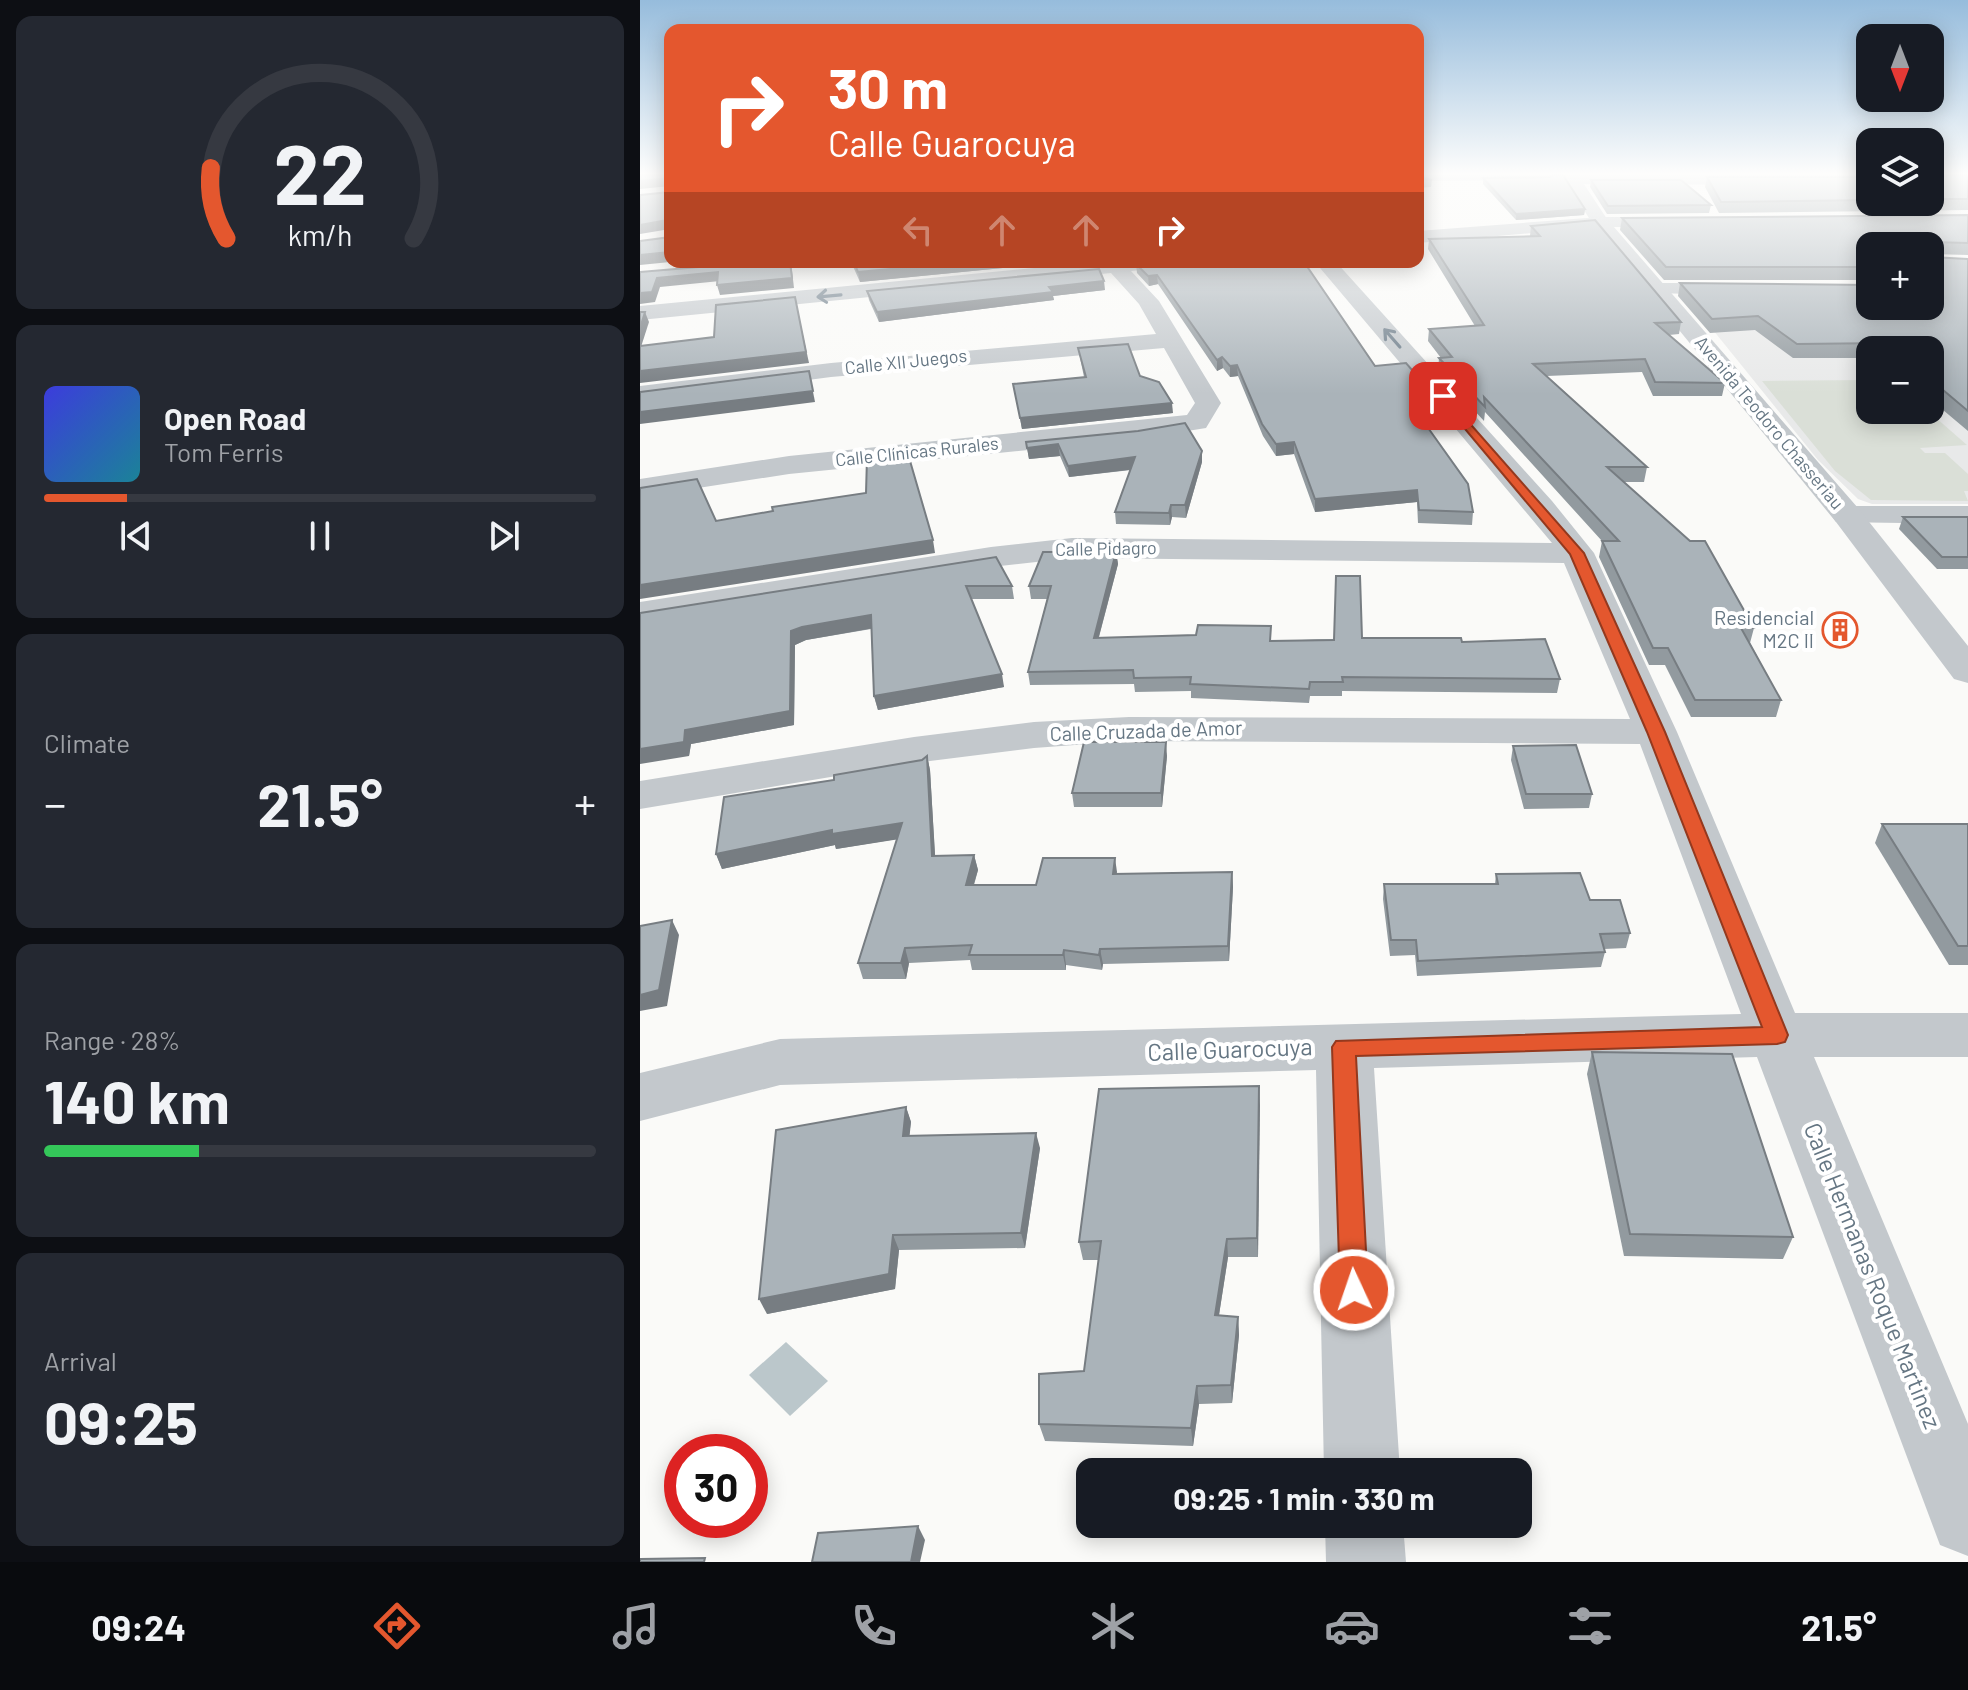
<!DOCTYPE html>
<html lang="en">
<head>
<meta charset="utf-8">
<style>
	:root { --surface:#171b24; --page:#242831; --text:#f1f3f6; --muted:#9ea1a6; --line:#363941; --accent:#e4572e }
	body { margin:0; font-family:Barlow,sans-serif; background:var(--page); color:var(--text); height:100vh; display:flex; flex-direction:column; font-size:30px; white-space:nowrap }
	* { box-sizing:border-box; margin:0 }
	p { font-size:26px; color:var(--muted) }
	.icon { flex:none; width:44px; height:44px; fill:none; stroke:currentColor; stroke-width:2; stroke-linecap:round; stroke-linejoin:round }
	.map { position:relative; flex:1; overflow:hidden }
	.details { display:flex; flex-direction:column; gap:16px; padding:16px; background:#0d0f14; width:640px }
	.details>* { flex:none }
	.top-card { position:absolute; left:24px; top:24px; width:760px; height:244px; border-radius:16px; box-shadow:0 4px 20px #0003; background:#e4572e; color:#fff; overflow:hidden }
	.needle { width:52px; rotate:180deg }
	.buttons { position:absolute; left:1216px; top:24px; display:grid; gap:16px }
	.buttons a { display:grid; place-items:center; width:88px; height:88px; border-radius:16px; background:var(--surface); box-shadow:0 4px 20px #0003; font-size:40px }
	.speed { position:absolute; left:24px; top:1434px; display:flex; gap:16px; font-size:40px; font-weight:700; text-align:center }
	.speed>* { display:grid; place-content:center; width:104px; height:104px; border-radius:50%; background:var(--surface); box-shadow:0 4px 20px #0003; line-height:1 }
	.speed .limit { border:12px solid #d22; background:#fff; color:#111 }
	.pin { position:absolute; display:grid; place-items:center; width:68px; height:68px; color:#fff; margin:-34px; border-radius:16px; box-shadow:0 4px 12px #0006 }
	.me { position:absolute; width:88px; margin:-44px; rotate:357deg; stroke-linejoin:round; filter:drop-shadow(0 0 6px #0008) }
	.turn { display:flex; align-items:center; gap:28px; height:168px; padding:0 32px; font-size:36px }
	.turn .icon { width:104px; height:104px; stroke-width:2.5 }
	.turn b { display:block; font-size:56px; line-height:68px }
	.lanes { display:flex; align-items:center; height:76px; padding:0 32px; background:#0003; justify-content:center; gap:40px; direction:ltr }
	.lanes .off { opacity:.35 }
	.big { font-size:60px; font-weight:700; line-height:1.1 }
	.details .card { flex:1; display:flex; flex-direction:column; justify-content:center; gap:12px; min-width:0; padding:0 28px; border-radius:16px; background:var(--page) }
	.details .dial { align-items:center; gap:0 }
	.dial svg { height:208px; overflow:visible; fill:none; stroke:var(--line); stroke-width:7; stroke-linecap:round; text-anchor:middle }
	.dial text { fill:var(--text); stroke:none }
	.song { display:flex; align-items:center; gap:24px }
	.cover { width:96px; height:96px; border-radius:12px; background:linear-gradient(135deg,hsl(240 70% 55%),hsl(190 70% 35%)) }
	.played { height:8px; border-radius:4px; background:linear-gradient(90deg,var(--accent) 15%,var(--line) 15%) }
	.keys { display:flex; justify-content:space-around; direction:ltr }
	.heat { display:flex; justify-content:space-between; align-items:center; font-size:44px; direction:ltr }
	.charge { height:12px; border-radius:6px; background:linear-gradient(90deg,#34c759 28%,var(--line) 0) }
	.trip { position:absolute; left:436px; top:1458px; width:456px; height:80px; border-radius:16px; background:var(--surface); box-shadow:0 4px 20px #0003; font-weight:700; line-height:80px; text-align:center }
	.tab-bar { display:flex; height:128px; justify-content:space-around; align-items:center; background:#090b0e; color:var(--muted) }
	.tab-bar .icon { width:56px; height:56px }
	.tab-bar .selected { color:var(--accent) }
	.tab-bar b { font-size:36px; color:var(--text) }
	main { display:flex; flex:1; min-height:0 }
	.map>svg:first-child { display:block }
	.built { fill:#e8e9e9; fill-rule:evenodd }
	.green { fill:#dadfd7 }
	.water { fill:#bbc7cb }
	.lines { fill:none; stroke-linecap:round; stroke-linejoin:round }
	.minor { fill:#c3c8cc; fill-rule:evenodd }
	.tertiary { fill:#c3c8cc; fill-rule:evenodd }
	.wall { fill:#929a9f }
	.shaded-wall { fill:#777d82 }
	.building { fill:#aab3b9; stroke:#777d82; stroke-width:2 }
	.oneway { stroke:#6a7a87 }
	.route { fill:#e4572e; stroke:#94391e; stroke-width:2 }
	.labels { text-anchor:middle; stroke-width:8; stroke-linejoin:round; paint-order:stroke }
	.far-street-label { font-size:18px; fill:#657683; stroke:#fff }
	.poi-label { font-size:20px; fill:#657683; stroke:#fff; text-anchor:end }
	.street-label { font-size:20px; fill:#657683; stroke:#fff }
	.near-street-label { font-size:24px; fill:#657683; stroke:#fff }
</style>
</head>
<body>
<main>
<section class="details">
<div class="card dial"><svg viewBox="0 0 100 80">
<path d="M14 69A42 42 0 1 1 86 69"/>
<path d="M14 69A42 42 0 0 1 8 42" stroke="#e4572e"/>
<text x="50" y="56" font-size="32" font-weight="700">22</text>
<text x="50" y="72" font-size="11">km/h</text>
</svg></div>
<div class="card">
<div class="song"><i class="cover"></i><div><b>Open Road</b><p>Tom Ferris</p></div></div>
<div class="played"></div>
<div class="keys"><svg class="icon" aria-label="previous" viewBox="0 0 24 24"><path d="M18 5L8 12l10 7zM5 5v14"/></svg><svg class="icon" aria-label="pause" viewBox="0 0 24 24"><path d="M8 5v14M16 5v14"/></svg><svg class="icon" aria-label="next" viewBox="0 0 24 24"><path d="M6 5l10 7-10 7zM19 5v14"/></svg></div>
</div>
<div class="card"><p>Climate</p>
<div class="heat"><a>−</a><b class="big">21.5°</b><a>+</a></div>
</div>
<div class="card"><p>Range · 28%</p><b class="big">140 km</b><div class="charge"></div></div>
<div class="card"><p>Arrival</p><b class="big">09:25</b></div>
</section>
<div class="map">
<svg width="1328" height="1562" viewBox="0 0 1328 1562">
	<rect width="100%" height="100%" fill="#fafaf8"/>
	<path class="built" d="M1328 319V504H1232L1218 499 1178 460 1073 330ZM1230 350H1290V410H1230Z"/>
	<polygon class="green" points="1230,380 1230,410 1287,410 1327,445 1280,448 1285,453 1305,453 1328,474 1328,491 1324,491 1328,501 1231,500 1195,471 1122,381"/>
	<polygon class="water" points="146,1342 188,1381 150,1416 109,1375"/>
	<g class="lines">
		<g class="minor">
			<polygon points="778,175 917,175 909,180 778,181"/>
			<polygon points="930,175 1230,175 1230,185 933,184 925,179"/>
			<polygon points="960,217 1043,217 1052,222 1043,227 960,227 778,243 778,231"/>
			<polygon points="456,262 527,262 517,268 491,271 519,301 581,403 566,428 498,439 149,474 0,497 0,479 149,456 547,415 555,403 524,348 191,377 0,402 0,386 191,363 516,334 499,304 471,273 0,320 0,306"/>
			<polygon points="675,262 696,262 912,501 954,553 1037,732 1155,1013 1328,1013 1328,1057 1174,1057 1328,1424 1328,1556 1300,1545 1117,1057 734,1068 760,1472 684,1472 676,1070 140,1085 0,1121 0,1073 140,1039 1101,1014 1000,744 489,741 394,748 274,763 0,809 0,781 274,737 394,722 489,717 990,719 924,563 432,558 351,567 0,624 0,602 351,547 432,538 912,543"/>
			<polygon points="1017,283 1099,283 1110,289 1099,295 1010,293 1006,289 1010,285"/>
			<polygon points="1207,506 1328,506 1328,524 1196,522 1191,515 1196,508"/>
			<polygon points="685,1524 763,1524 766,1562 686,1562"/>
		</g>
		<polygon class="tertiary" points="922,175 938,175 967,219 1218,508 1328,646 1328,683 1314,679 1196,522 954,226"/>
	</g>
	<g class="wall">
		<polygon points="1290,175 1291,178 1328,175 1328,210 1079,213 1065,187 1067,177 1230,177 1230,202 1290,202"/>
		<polygon points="778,176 792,180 791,187 778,188"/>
		<polygon points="843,178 945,209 944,215 876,220 843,184"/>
		<polygon points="951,180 1071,205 1069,213 967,214 950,187"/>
		<polygon points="1328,215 1328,255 1291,254 1291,257 1328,259 1328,431 1290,399 1290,350 1230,350 1230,358 1153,358 1115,330 1070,333 1038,296 1040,283 1290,306 1230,246 1230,280 1024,280 980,230 982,218"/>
		<polygon points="891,226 1041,322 1039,334 1029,335 1085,383 1082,396 1013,396 1002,372 907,376 1007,467 1004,482 984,482 1114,628 1110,643 1141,700 1136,717 1051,717 1025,665 1009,665 959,557 962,541 845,412 844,421 798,371 799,358 801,358 788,341 789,329 835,326 788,249 789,239 890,236"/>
		<polygon points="211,262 425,262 220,282"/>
		<polygon points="496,264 735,366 812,416 811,428 789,430 833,512 832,525 778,523 777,502 675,512 654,454 636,456 623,436 598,376 590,377 583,368 577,371 518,284 509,286 497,273"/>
		<polygon points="465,290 413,296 414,300 239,322 229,300 227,291"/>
		<polygon points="438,348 500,376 533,413 382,429 373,384 444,377"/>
		<polygon points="386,442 562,451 562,462 546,518 532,517 530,525 476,524 475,512 491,470 429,477 420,456 389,459"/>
		<polygon points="1263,517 1328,517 1328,569 1297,569 1259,529"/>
		<polygon points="476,552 478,564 459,637 631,641 722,638 822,642 920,679 917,693 702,691 702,696 670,696 669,703 551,698 551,691 495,692 494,684 390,685 388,672 407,599 391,599 389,586"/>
		<polygon points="356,557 372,586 374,599 331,599 364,687 238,710 234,696 231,629 166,640 155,645 154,725 51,744 49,756 0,613"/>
		<polygon points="873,746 952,794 949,808 884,809 871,760"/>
		<polygon points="287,756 290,770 295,856 334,855 338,870 334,885 396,885 477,874 592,872 593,887 589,961 463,964 462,970 426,965 426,970 332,970 330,960 269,963 266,979 223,979 218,963 257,839 196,849 195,845 82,869 76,854 194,780 282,760"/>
		<polygon points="527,756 522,807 434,807 432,793"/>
		<polygon points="1242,824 1328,824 1328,965 1309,965 1235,843"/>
		<polygon points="856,874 950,900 990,933 986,948 964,949 965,952 961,967 777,976 775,955 750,956 743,899 744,884 855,884"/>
		<polygon points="952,1052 1153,1237 1143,1259 984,1256 947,1074"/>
		<polygon points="619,1086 618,1257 588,1257 579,1315 598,1317 599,1335 592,1403 559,1404 553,1446 405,1441 399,1424 444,1371 459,1260 443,1260 439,1242"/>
		<polygon points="266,1107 271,1122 269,1135 400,1148 385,1248 259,1250 255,1289 127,1314"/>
	</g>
	<g class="shaded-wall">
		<polygon points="30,178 30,186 0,189 0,181"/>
		<polygon points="945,209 944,215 876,220 876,214"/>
		<polygon points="27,220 30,229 0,234 0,225"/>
		<polygon points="30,252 30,262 0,265 0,255"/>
		<polygon points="151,262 154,288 80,295 77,285"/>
		<polygon points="325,262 425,262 220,282 218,272"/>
		<polygon points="78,272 80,281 20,287 15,302 0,304 0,293 17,278"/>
		<polygon points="517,275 518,284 509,286 508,276"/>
		<polygon points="464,281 465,290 413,296 414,300 239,322 237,312 409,287"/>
		<polygon points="157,307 169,363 0,383 0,371"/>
		<polygon points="5,312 9,322 0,350 0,328"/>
		<polygon points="582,357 583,368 577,371 577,360"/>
		<polygon points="597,365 598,376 590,377 590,366"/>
		<polygon points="169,371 175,402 0,424 0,412"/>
		<polygon points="532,403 533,413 382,429 380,418"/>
		<polygon points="812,416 811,428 780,430 781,418"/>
		<polygon points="654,442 654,454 636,456 636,444"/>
		<polygon points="418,444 420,456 389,459 387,448"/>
		<polygon points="562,451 562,462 546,518 545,505"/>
		<polygon points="495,457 496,469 429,477 428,466"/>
		<polygon points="777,490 777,502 675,512 675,499"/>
		<polygon points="531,505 532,517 530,525 529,513"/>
		<polygon points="293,540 295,553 0,599 0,585"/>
		<polygon points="476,552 478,564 455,651 454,638"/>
		<polygon points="231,615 234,628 166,640 155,645 154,725 51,744 49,756 0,764 0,749 45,730 151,631 162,627"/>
		<polygon points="362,674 364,687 238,710 234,696"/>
		<polygon points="526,742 527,756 522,807 521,793"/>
		<polygon points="287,756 290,770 296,871 292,856"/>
		<polygon points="262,823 266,838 196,849 195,845 82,869 76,854 192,830"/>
		<polygon points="334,855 338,870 329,900 326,885"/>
		<polygon points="475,858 477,872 474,889 473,874"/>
		<polygon points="592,872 593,887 589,961 588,946"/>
		<polygon points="32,920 39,935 27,1006 0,1011 0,995"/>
		<polygon points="265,948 269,963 266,979 261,963"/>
		<polygon points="460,949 463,964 462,970 459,955"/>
		<polygon points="424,950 426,965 426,970 423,955"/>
		<polygon points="619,1086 620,1105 618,1257 617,1238"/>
		<polygon points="266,1107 271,1122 268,1151 263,1136"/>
		<polygon points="396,1133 400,1148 385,1248 381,1233"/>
		<polygon points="253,1235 259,1250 255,1289 127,1314 119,1299"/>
		<polygon points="587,1239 588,1257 576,1334 575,1315"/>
		<polygon points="598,1317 599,1335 592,1403 591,1385"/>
		<polygon points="557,1386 559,1404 553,1446 551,1428"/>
		<polygon points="278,1526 285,1540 280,1562 271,1562"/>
	</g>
	<g class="building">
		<polygon points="0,175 30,175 30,223 27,220 0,225 0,195 30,192 30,178 0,181"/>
		<polygon points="913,175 923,175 945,209 876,214 843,178 910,177"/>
		<polygon points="1290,175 1291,175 1291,178 1307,175 1328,175 1328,199 1290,199"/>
		<polygon points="778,176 792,180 778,180"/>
		<polygon points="1067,177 1230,177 1230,200 1081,202"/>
		<polygon points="951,180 1041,180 1071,205 968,206"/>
		<polygon points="1328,215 1328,243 1294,242 1291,257 1328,259 1328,411 1290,379 1290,350 1255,350 1247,343 1157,344 1118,316 1072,319 1040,283 1230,285 1230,306 1290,306 1290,246 1230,246 1230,267 1026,267 982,218"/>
		<polygon points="955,220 1041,322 1015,323 1085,383 1015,382 1005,359 893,364 1007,467 967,467 1050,541 1065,541 1114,628 1101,628 1141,700 1055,700 1028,648 1013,648 962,541 979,541 844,397 845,407 799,358 812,357 789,329 844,325 789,239 900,236 891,226"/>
		<polygon points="30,229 30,252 0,255 0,241 30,237"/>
		<polygon points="118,262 150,262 152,278 77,285 78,272 17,278 12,292 0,293 0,272"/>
		<polygon points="214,262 325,262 218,272"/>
		<polygon points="511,262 664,262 735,366 766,363 812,416 781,418 828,484 833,512 779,510 777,490 675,499 654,442 636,444 622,424 597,365 590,366 582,357 577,360 517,275 508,276 496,264"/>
		<polygon points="459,269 464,281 409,287 413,292 237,312 227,291"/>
		<polygon points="155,297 166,352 0,371 0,346 74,337 76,305"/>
		<polygon points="0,312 5,312 0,328"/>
		<polygon points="488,344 500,376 519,382 532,403 380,418 373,384 446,377 438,348"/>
		<polygon points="169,371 173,391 0,412 0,392"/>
		<polygon points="545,423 562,451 545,505 531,505 529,513 475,512 495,457 428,466 418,444 387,448 386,442 498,431"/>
		<polygon points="268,454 293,540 0,585 0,488 57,479 76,521 133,511 132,507 226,493 227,458"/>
		<polygon points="1263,517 1328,517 1328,557 1302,557"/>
		<polygon points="403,552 476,552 454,638 556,635 558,625 631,626 630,641 694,640 696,576 720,576 722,638 821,638 822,642 905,639 920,679 702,677 703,682 670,682 669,689 550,684 551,677 494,678 493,670 388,672 411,586 389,586"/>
		<polygon points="356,557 372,586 326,586 362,674 234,696 231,615 162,627 151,631 150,711 45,730 44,742 0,749 0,613"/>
		<polygon points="444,742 526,742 521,793 432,793"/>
		<polygon points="936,745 952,794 886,794 873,746"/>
		<polygon points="287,756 292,856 334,855 326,885 396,885 403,858 475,858 473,874 592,872 588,946 460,949 459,955 424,950 423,955 329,955 332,945 265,948 261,963 218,963 262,823 192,834 192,830 76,854 84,797 194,780 194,775 282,760"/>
		<polygon points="1242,824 1328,824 1328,946 1318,946"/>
		<polygon points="940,873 950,900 980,900 990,933 960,934 965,952 778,961 776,940 751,940 744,884 858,884 856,874"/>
		<polygon points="32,920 19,990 0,995 0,926"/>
		<polygon points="952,1052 1092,1054 1153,1237 990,1234"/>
		<polygon points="619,1086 617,1238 587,1239 575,1315 598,1317 591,1385 557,1386 551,1428 399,1424 399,1374 444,1371 461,1241 439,1242 459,1089"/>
		<polygon points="266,1107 263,1136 396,1133 381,1233 253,1235 249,1274 119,1299 136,1130"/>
		<polygon points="278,1526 271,1562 172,1562 178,1533"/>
		<polygon points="65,1558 64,1562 0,1562 0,1559"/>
	</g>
	<defs><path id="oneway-shaft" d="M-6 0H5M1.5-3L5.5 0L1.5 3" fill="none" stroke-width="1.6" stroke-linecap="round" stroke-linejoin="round" transform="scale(2)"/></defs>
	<g class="oneway">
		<use href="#oneway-shaft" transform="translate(189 296) rotate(175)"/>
		<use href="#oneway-shaft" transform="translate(752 338) rotate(-131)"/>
	</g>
	<linearGradient id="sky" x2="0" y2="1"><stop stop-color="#96bcdc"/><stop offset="0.44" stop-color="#fdfdfc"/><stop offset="1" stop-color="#fdfdfc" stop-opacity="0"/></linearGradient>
	<rect width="1328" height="394" fill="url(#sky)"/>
	<polygon class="route" points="803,393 944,553 1025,732 1148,1035 1145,1042 1137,1044 716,1056 728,1290 724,1299 714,1303 704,1299 700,1290 692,1047 696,1041 1122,1027 1007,732 930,554 799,398"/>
	<defs>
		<symbol id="building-ring" viewBox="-11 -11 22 22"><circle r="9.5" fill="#fff" stroke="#e4572e" stroke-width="1.5"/><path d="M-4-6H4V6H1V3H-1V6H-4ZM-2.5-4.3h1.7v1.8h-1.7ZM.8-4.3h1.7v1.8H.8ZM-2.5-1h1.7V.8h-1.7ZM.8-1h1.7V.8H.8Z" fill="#e4572e"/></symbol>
	</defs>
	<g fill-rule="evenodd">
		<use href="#building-ring" x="1180" y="610" width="40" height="40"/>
	</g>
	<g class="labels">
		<g class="far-street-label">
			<text transform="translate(266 362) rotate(-6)" y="6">Calle XII Juegos</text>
			<text transform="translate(1129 423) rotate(50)" y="6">Avenida Teodoro Chasseriau</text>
			<text transform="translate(277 452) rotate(-6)" y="6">Calle Clínicas Rurales</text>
			<text transform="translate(466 549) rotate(-1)" y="6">Calle Pidagro</text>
		</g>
		<g class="poi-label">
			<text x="1174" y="625">Residencial<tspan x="1174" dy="23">M2C II</tspan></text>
		</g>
		<g class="street-label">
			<text transform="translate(506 731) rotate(-2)" y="7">Calle Cruzada de Amor</text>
		</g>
		<g class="near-street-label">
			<text transform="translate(590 1050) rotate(-2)" y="8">Calle Guarocuya</text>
			<text transform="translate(1232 1276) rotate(68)" y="8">Calle Hermanas Roque Martinez</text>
		</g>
	</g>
</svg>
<div class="buttons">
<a><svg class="needle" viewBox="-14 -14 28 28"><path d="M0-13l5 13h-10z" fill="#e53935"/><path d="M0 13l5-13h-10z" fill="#9ea1a6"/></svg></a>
<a><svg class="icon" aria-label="layers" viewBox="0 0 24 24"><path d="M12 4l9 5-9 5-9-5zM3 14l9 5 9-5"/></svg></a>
<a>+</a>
<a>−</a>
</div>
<div class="speed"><div class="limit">30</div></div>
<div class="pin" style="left:803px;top:396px;background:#d93025"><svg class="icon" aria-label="arrive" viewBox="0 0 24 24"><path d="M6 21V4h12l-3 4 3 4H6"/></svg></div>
<svg class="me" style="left:714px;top:1290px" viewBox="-20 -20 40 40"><circle r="17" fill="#e4572e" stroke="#fff" stroke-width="3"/><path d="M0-11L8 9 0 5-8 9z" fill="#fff"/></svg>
<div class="trip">09:25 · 1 min · 330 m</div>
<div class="top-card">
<div class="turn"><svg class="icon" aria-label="right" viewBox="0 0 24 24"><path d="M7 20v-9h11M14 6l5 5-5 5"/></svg><div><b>30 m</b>Calle Guarocuya</div></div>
<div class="lanes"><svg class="icon off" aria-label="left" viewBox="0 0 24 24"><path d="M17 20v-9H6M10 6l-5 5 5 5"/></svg><svg class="icon off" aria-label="ahead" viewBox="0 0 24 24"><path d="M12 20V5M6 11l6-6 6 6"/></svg><svg class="icon off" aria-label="ahead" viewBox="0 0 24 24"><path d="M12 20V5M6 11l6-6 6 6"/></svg><svg class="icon" aria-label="right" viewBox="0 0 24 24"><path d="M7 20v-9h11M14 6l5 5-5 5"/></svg></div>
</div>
</div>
</main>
<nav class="tab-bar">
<b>09:24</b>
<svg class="icon selected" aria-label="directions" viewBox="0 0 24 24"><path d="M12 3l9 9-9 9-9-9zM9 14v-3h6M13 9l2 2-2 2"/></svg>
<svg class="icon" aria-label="music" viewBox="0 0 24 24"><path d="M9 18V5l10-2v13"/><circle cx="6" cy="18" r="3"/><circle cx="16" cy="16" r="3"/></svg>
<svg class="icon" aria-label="phone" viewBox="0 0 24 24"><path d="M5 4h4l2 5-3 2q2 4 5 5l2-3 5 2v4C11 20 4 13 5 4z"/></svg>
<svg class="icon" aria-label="climate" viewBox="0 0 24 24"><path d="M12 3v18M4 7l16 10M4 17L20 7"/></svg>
<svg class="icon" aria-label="car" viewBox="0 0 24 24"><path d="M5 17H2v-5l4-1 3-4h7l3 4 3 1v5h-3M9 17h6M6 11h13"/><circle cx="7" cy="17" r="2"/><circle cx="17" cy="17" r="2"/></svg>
<svg class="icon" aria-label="filters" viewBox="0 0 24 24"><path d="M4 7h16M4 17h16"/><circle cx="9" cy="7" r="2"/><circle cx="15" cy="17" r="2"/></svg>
<b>21.5°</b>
</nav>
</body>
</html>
